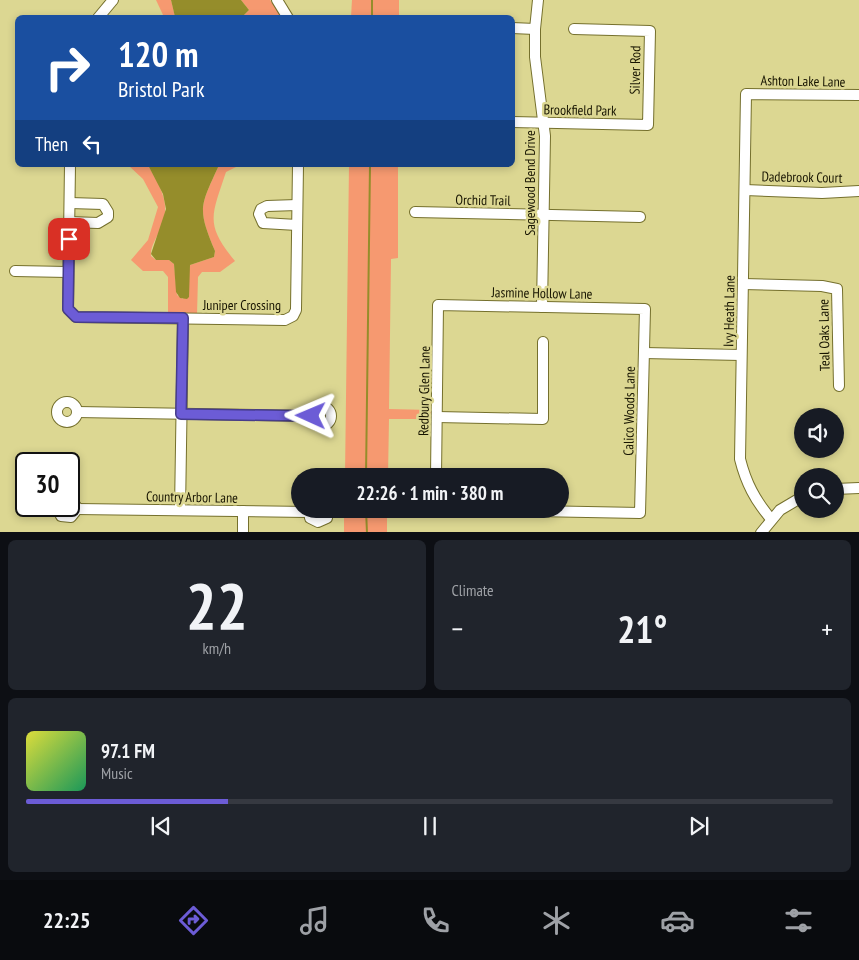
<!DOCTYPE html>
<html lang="en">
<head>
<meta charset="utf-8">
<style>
	:root { --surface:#171b24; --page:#20242c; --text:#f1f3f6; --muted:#9ea1a6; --line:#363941; --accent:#6c5cd6 }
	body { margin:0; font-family:"PT Sans Narrow",sans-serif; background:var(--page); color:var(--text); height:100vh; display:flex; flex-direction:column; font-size:19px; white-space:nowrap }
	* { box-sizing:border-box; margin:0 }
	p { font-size:16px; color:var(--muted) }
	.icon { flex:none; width:28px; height:28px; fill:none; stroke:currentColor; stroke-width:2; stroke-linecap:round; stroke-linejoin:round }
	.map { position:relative; height:532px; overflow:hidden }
	.side { display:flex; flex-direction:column; gap:8px; padding:8px; background:#0d0f14; flex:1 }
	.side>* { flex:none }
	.hud { position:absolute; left:15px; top:15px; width:500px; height:152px; border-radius:8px; box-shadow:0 2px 8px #0003; background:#1a4fa0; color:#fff; overflow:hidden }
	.buttons { position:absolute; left:794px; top:408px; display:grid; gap:10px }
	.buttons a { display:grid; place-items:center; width:50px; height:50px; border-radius:50%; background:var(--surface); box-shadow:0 2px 8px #0003; font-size:25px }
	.speed { position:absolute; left:15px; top:452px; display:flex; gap:10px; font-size:25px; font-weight:700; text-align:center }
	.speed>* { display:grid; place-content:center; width:65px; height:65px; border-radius:50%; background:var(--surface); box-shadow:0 2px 8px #0003; line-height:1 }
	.speed .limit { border:2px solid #111; border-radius:8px; background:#fff; color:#111 }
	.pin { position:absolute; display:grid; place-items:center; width:42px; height:42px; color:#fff; margin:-21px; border-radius:10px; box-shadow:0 2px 8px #0006 }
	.me { position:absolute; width:55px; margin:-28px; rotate:271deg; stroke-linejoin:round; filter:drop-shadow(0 0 4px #0008) }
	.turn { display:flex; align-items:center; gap:18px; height:105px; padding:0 20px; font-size:22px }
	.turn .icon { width:65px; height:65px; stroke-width:2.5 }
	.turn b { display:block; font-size:35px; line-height:42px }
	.then { display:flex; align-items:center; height:48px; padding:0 20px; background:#0003; gap:10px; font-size:19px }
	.big { font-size:38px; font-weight:600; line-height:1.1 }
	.side .card { flex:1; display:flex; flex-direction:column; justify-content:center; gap:8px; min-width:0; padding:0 18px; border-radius:8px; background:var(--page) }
	.side .dial { align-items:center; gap:0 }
	.dial b { font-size:65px; line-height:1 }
	.song { display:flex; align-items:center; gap:15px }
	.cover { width:60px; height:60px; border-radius:8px; background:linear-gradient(135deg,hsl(60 70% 55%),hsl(150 70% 35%)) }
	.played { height:5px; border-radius:2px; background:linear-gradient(90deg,var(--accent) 25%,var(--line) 25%) }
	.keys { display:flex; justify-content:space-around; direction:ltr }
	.heat { display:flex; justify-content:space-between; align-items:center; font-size:28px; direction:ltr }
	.side .tiles { flex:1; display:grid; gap:8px; grid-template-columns:1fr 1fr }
	.card:last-child { grid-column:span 2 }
	.trip { position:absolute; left:291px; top:468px; width:278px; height:50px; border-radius:25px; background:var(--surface); box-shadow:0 2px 8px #0003; font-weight:600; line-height:50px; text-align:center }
	.dock { display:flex; height:80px; justify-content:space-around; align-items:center; background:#090b0e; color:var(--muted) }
	.dock .icon { width:35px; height:35px }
	.dock .active { color:var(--accent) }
	.dock b { font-size:22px; color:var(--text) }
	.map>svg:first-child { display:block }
	.green { fill:#f69970 }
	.water { fill:#958d2b }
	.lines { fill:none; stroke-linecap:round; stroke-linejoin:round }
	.stream { stroke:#958d2b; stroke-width:2 }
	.minor-casing { stroke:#75702d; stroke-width:12 }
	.minor { stroke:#fff; stroke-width:10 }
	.route-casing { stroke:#463c8b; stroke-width:12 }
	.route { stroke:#6c5cd6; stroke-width:9 }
	.labels { text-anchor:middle; stroke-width:5; stroke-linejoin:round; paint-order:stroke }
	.street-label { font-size:14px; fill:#171400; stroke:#dcd792 }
</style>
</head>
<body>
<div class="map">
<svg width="859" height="533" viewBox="0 0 859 533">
	<rect width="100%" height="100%" fill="#dcd792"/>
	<g class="green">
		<polygon points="156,0 171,0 175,17 164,17"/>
		<polygon points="241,0 270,0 282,17 242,17 249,10"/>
		<polygon points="352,0 399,0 399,17 351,17"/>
		<path d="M128 165H148C161 189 172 204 160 230 156 239 150 247 151 256L156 260H169L174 264 177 295 183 299 190 265 214 257 215 251C197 208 200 207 219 165H240L226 172C212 215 204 224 235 261L220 272H202L198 277 197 315H168V277L163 271H143L131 260 148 240 158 207 143 179Z"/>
		<polygon points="349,165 398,165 398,258 391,259 389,409 431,410 433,419 389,419 388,476 345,476"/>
		<rect x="344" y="509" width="43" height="23"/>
	</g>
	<g class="water">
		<polygon points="171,0 241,0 249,10 242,17 175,17"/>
		<path d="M148 165H219C200 207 197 208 215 251L214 257 190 265 189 297 187 299 180 298 176 292 174 264 169 260H156L151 254 166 209 163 194Z"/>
	</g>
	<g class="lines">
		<g class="stream">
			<polyline points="372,18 372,0"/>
			<polyline points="366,476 370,165"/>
			<polyline points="366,509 367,533"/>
		</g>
		<defs>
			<g id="minor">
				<polyline points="277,0 288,18"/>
				<polyline points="538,0 535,29 535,57 545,136 542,307"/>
				<polyline points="98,18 113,0"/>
				<polyline points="512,28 535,29"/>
				<polyline points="512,122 648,125 650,31 574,29"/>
				<polyline points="70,165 68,309 76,317 285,320 293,316 296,310 298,165"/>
				<polyline points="745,190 822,193 859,191"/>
				<polyline points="415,212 640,217"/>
				<polyline points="69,222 98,223 108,217 108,212 103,204 70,203"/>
				<polyline points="297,225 263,223 259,214 261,209 267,206 297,205"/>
				<polyline points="15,271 68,272"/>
				<polyline points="743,284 822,286 837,289 839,386"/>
				<polyline points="644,353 741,355"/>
				<circle cx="67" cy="412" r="10"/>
				<circle cx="321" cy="416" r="10"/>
				<polyline points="77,412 311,416"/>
				<polyline points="437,417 543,419 543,342"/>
				<polyline points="835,489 859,488"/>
				<polyline points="57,506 61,516 71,517 75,512 76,506 69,499"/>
				<polyline points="76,509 308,512"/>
				<polyline points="309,509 310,518 318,522 327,518 328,509"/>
				<polyline points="436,509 640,513 645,309 438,305 436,476"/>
				<polyline points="180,510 183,318"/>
				<path d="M771 519C755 500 746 483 740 459L746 94 859 95"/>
				<polyline points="243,533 243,511"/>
				<polyline points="761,533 780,510 802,497"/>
			</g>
		</defs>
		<use href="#minor" class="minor-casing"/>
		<use href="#minor" class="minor"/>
	</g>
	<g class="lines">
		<defs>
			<polyline id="route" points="69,239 68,309 76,317 183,318 181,414 311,416"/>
		</defs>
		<use href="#route" class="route-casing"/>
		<use href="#route" class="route"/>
	</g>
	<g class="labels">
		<g class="street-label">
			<text transform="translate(635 70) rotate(-89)" y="5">Silver Rod</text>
			<text transform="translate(803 81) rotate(1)" y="5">Ashton Lake Lane</text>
			<text transform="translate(580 110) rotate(1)" y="5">Brookfield Park</text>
			<text transform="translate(802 177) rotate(1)" y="5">Dadebrook Court</text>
			<text transform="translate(530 183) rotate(-90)" y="5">Sagewood Bend Drive</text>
			<text transform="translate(483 200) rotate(1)" y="5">Orchid Trail</text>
			<text transform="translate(542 293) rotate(1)" y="5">Jasmine Hollow Lane</text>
			<text x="242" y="310">Juniper Crossing</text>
			<text transform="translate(729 311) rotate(-89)" y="5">Ivy Heath Lane</text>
			<text transform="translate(824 335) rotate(-91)" y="5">Teal Oaks Lane</text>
			<text transform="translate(424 391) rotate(-89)" y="5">Redbury Glen Lane</text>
			<text transform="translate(629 411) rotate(-89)" y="5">Calico Woods Lane</text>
			<text transform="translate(192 497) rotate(1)" y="5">Country Arbor Lane</text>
		</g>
	</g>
</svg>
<div class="buttons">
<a><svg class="icon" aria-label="sound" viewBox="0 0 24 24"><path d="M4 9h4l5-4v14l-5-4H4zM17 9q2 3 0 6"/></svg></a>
<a><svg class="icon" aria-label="search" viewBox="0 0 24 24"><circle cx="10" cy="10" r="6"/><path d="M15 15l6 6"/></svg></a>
</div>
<div class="speed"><div class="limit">30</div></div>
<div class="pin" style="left:69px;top:239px;background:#d93025"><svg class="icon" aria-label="arrive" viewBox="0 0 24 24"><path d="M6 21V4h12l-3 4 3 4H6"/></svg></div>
<svg class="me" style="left:311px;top:416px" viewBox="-20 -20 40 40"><path d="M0-17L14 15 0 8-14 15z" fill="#6c5cd6" stroke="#fff" stroke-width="4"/></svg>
<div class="trip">22:26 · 1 min · 380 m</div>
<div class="hud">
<div class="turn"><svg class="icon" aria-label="right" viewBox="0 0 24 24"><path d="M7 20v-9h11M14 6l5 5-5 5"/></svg><div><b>120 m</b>Bristol Park</div></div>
<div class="then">Then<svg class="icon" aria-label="left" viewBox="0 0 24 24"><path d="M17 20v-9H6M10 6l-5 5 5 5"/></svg></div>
</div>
</div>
<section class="side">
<div class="tiles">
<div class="card dial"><b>22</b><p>km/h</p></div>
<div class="card"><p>Climate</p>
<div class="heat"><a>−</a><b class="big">21°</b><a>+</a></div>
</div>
<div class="card">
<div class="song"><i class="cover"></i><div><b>97.1 FM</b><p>Music</p></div></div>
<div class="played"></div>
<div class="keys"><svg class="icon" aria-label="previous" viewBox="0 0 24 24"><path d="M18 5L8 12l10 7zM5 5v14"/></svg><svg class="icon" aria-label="pause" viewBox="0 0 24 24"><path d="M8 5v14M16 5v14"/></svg><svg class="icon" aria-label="next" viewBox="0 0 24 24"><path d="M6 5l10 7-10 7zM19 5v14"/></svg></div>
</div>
</div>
</section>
<nav class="dock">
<b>22:25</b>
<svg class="icon active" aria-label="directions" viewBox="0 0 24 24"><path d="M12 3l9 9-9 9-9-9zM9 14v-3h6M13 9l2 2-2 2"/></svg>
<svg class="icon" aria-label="music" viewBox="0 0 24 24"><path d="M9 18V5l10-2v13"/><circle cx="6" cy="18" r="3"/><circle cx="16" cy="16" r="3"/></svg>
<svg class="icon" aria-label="phone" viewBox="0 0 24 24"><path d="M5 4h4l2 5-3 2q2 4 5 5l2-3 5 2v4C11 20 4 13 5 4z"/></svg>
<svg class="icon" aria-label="climate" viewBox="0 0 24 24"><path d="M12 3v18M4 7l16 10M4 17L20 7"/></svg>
<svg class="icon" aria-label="car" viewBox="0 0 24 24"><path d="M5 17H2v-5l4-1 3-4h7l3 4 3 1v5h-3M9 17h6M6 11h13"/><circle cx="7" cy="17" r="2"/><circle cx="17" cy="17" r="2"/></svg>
<svg class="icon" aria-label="filters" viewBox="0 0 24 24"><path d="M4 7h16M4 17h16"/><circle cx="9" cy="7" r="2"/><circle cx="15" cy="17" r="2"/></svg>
</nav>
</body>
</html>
